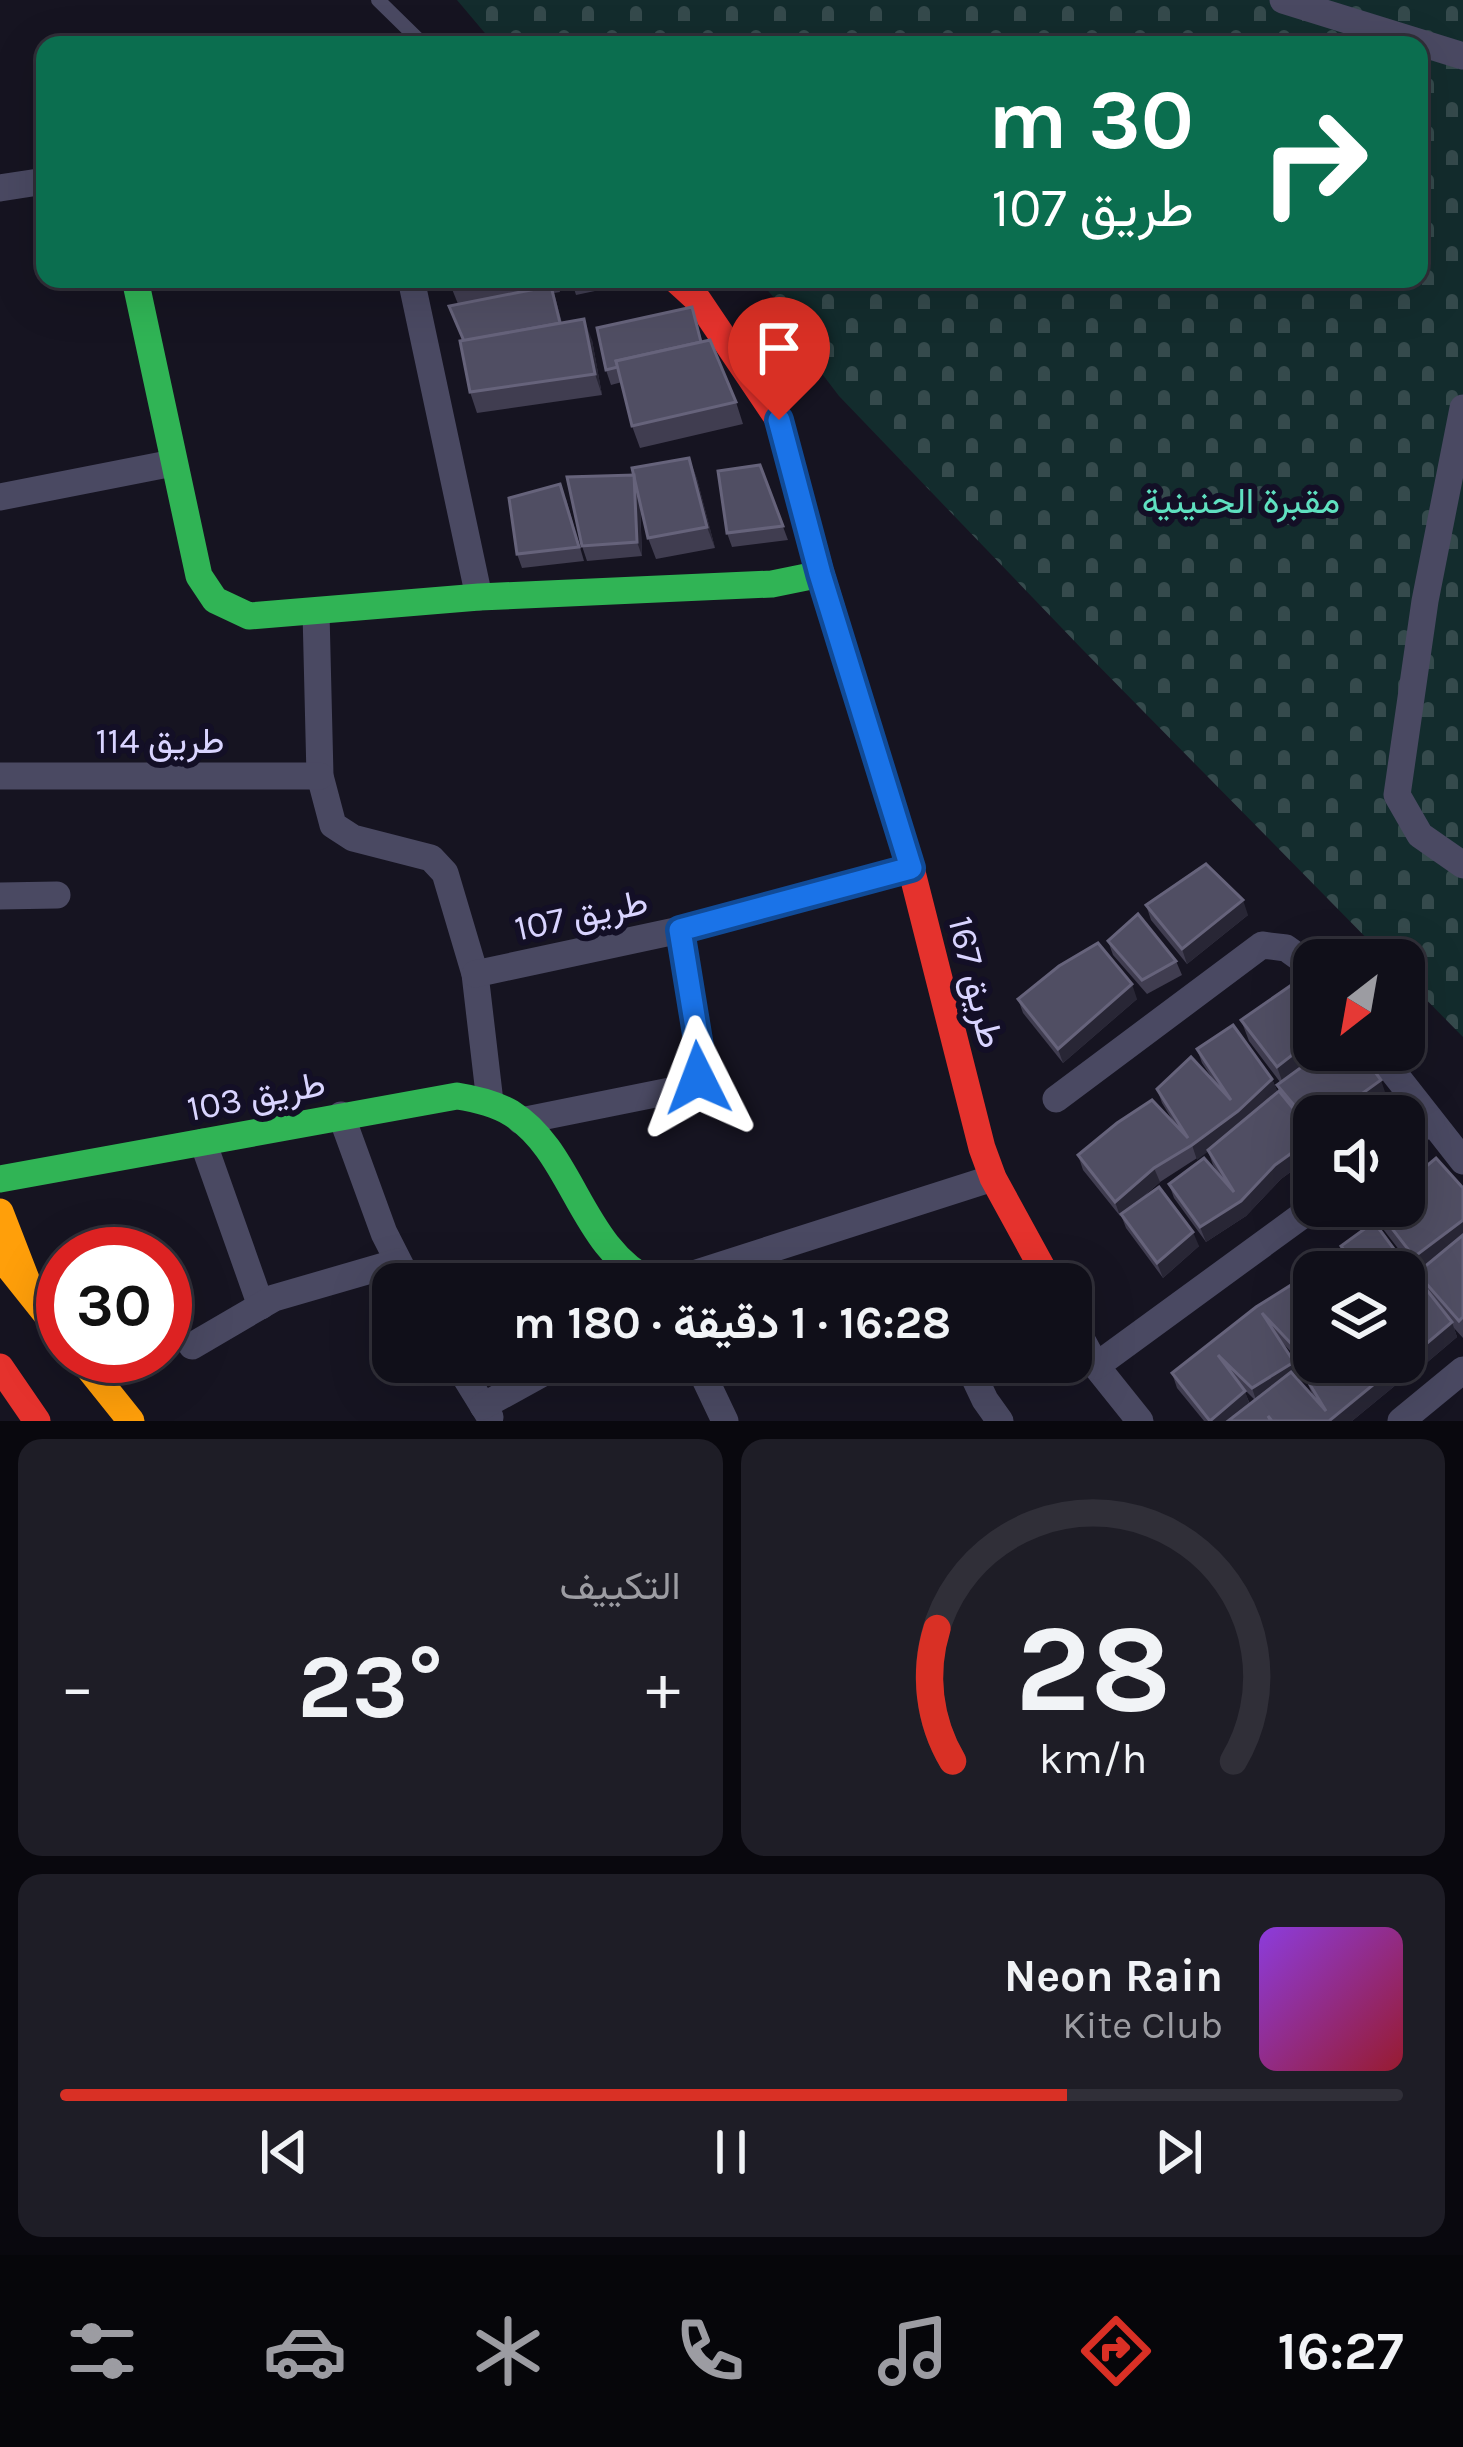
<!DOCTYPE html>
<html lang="ar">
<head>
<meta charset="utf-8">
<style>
	:root { --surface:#100f19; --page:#1e1d26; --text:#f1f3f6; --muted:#9c9ca2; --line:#302f38; --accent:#d93025 }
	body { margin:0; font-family:Karla,Vazirmatn,sans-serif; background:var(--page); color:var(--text); direction:rtl; height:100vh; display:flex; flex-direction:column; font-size:45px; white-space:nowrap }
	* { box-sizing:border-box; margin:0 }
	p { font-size:39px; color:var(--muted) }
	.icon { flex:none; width:66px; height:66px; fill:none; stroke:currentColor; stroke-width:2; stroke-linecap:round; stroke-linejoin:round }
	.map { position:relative; height:1421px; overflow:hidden; direction:ltr }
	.details { display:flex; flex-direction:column; gap:18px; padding:18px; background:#09080e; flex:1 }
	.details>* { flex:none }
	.hud { position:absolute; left:36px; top:36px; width:1392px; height:252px; border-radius:24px; box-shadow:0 12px 48px #0002,0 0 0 3px var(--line); direction:rtl; background:#0b6e4f; color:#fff; overflow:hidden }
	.needle { width:78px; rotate:211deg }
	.tools { position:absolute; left:1293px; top:939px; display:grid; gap:24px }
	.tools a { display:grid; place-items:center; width:132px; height:132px; border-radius:24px; background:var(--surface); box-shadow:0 12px 48px #0002,0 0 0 3px var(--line); font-size:60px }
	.speed { position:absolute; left:36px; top:1227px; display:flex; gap:24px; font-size:60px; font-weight:700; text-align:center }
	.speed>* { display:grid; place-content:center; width:156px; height:156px; border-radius:50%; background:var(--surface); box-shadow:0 12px 48px #0002,0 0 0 3px var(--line); line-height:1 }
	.speed .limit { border:18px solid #d22; background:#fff; color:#111 }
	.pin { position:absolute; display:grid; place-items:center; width:102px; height:102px; color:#fff; margin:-123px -51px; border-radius:50% 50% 50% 0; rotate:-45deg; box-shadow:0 0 12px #0007 }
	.pin .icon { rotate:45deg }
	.me { position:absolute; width:132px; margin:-66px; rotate:357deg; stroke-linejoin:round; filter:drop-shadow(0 0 9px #0008) }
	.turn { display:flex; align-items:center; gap:42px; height:252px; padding:0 36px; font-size:54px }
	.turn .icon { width:156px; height:156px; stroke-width:2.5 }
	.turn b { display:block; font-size:84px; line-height:102px }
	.big { font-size:90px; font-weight:700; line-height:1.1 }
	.details .widget { flex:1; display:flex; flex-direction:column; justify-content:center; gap:18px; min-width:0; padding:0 42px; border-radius:24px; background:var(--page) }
	.details .dial { align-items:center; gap:0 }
	.dial svg { height:312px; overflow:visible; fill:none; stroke:var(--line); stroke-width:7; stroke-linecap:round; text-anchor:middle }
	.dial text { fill:var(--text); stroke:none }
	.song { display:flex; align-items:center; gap:36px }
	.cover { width:144px; height:144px; border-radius:18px; background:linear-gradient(135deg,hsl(270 70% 55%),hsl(350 70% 35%)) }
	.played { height:12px; border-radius:6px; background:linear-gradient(90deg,var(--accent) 75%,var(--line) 75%) }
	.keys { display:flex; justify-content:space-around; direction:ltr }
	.heat { display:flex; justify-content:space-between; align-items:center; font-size:66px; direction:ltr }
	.details .tiles { flex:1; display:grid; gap:18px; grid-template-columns:1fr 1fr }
	.widget:last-child { grid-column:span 2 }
	.trip { position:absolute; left:372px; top:1263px; width:720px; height:120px; border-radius:24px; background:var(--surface); box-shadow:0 12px 48px #0002,0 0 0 3px var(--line); font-weight:700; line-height:120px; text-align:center; direction:rtl }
	.tab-bar { display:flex; height:192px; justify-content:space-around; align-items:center; background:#06060a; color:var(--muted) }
	.tab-bar .icon { width:84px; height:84px }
	.tab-bar .selected { color:var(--accent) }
	.tab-bar b { font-size:54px; color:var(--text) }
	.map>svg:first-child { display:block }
	.cemetery { fill:url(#cemetery-stones) }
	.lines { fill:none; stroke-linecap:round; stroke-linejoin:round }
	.lane { stroke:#4a4962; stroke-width:14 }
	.street { stroke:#4a4962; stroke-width:27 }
	.fast { stroke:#30b455; stroke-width:27 }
	.slow { stroke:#ff9f0a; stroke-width:27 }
	.jam { stroke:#e5322d; stroke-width:27 }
	.wall { fill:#403d50; fill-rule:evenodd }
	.shaded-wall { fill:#282635 }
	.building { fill:#504e63; stroke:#66637b; stroke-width:3 }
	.route-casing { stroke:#114b97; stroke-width:30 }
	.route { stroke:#1a73e8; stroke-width:21 }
	.labels { text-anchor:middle; stroke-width:12; stroke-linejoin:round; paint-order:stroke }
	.park-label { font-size:36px; fill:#5fe0c0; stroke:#130f26 }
	.street-label { font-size:36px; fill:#d9d4ff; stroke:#130f26 }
</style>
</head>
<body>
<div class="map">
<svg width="1463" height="1421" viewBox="0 0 1463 1421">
	<defs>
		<pattern id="cemetery-stones" width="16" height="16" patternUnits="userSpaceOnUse" patternTransform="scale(3)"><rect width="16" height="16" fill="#132c2d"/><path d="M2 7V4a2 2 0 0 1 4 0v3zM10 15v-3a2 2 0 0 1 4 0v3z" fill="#354a4c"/></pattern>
	</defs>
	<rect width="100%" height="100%" fill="#161421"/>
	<polygon class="cemetery" points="457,0 1463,0 1463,1037 1404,977 1404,960 1388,960 1082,649 839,396 807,354 794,321 758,279 1419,279 1419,45 495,45"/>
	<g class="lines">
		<polyline class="lane" points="378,0 424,45"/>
		<g class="street">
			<polyline points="1283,0 1463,56"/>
			<polyline points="0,188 45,181"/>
			<polyline points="411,279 479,597"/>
			<polyline points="1463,408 1425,601 1397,795 1420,835 1463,865"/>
			<polyline points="0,497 173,463"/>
			<polyline points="316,612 320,776 333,825 353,838 431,858 445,873 475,974 490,1102"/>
			<polyline points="0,776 320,776"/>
			<polyline points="0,896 57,895"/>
			<polyline points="475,974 680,930 911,868"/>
			<polyline points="1376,1050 1463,1161"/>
			<polyline points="1056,1099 1262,945 1286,948 1314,968"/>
			<polyline points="341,1115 384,1233 410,1284"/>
			<polyline points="521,1121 685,1088 698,1078 702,1065 680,930"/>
			<polyline points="1404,1141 1431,1121"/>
			<polyline points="203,1142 261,1306"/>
			<polyline points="662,1284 993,1178"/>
			<polyline points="1071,1320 1096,1366 1140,1421"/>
			<polyline points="192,1346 274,1298 398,1262"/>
			<polyline points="456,1362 490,1417"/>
			<polyline points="697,1362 725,1421"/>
			<polyline points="967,1362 985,1400 1000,1421"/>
			<polyline points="1096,1366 1315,1206"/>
			<polyline points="483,1406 563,1362"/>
			<polyline points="1401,1421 1463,1370"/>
		</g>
		<g class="fast">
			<polyline points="135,279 199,576 215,600 249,616 479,597 772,584 821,574"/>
			<path d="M0 1179 457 1096C476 1099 494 1103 511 1113 575 1153 579 1248 655 1284"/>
		</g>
		<g class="slow">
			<polyline points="0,1212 26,1279"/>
			<polyline points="0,1256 63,1335"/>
			<polyline points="79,1356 131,1421"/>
		</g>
		<g class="jam">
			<polyline points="675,279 698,300 779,420 821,574 911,868 982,1148 993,1178 1051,1284"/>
			<polyline points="0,1367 37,1421"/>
		</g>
	</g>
	<g class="wall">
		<polygon points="448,279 556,279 560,292 554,293 562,323 592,340 602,395 477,413 470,392 458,304"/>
		<polygon points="571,279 632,279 633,283 576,295"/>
		<polygon points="697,321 702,342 736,402 743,424 640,448 632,426 622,382 611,385 606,370"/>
		<polygon points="689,458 697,479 715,548 656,559 648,538 640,502 642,556 587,561 582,546 633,475"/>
		<polygon points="760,465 788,540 732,547 727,533"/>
		<polygon points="566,499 584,561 522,568 517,554"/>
		<polygon points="1146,905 1248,915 1187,964 1151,920"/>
		<polygon points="1108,941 1176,961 1182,975 1147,994 1113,955"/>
		<polygon points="1018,999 1137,999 1063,1063 1023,1013"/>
		<polygon points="1241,1020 1314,1050 1388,1101 1368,1116 1314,1116 1314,1155 1281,1179 1246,1216 1206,1242 1174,1198 1169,1184 1221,1177 1213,1165 1208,1151 1160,1182 1135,1204 1199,1246 1163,1278 1126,1228 1121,1215 1120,1216 1083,1170 1078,1155 1176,1126 1162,1103 1157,1089 1216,1084 1202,1063 1197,1049 1272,1079 1278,1093 1279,1091 1277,1085 1280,1082 1249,1041"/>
		<polygon points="1463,1188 1463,1338 1454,1328 1457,1337 1424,1365 1404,1341 1404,1292 1419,1280 1417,1273 1383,1229 1376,1208"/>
		<polygon points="1374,1222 1408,1268 1413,1282 1404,1290 1404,1272 1354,1272 1346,1260 1341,1246"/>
		<path d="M1314 1272V1360L1305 1367 1280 1340 1299 1377 1297 1378 1314 1398 1303 1373 1409 1355 1414 1370 1352 1421H1204L1177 1388 1172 1373ZM1243 1388 1255 1400 1250 1404Z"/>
	</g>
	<g class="shaded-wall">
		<polygon points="584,319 592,340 602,395 595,374"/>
		<polygon points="689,458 697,479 715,548 707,527"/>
		<polygon points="634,475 639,489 642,556 637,542"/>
		<polygon points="1243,900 1248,915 1187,964 1182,949"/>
		<polygon points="1132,984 1137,999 1063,1063 1058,1049"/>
		<polygon points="1314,1038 1314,1050 1334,1050 1285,1089 1277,1067"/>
		<polygon points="1272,1079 1278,1093 1243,1125 1197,1160 1192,1145"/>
		<polygon points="1381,1080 1388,1101 1368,1116 1331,1116"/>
		<polygon points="1314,1137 1314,1155 1281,1179 1246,1216 1206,1242 1200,1227 1275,1165"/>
		<polygon points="1154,1168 1160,1182 1120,1216 1115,1202"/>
		<polygon points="1463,1220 1463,1247 1421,1278 1414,1257"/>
		<polygon points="1193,1232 1199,1246 1163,1278 1157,1263"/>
		<polygon points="1408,1268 1413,1282 1404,1290 1404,1272"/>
		<polygon points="1452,1322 1457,1337 1424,1365 1419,1350"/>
		<polygon points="1314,1342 1314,1360 1305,1367 1300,1353"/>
		<polygon points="1409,1355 1414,1370 1352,1421 1329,1421 1401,1362 1404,1362 1404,1359"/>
		<polygon points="1294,1362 1299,1377 1257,1403 1252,1388"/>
		<polygon points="1245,1391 1250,1406 1232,1421 1211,1421"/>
	</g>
	<g class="building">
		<polygon points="449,279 506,279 453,288"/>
		<polygon points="551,286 560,323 464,341 449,306"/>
		<polygon points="692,307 701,342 616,361 618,367 606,370 597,328"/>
		<polygon points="584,319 595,374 470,392 460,341"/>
		<polygon points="710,340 736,402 632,426 616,361"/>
		<polygon points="689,458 707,527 648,538 632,468"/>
		<polygon points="760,465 783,526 727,533 718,471"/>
		<polygon points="634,475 637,542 582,546 567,477"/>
		<polygon points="560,484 579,547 517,554 509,498"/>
		<polygon points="1206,864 1243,900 1182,949 1146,905"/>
		<polygon points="1138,914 1176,961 1142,980 1108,941"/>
		<polygon points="1098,943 1132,984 1058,1049 1018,999 1059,966"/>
		<polygon points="1303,977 1314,991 1314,1038 1277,1067 1241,1020"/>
		<polygon points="1233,1025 1272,1079 1238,1111 1192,1145 1154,1168 1115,1202 1078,1155 1117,1123 1152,1100 1188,1138 1157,1089 1191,1057 1231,1100 1197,1049"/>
		<polygon points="1325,1050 1359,1050 1381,1080 1331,1116 1314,1116 1314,1129 1277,1085"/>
		<polygon points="1279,1091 1314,1134 1314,1137 1275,1165 1241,1201 1200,1227 1169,1184 1204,1158 1234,1192 1208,1150"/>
		<polygon points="1436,1158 1463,1188 1463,1220 1414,1257 1376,1208 1378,1206 1404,1206 1404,1185"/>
		<polygon points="1159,1187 1193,1232 1157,1263 1121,1214"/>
		<polygon points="1374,1222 1408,1268 1403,1272 1360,1272 1341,1246"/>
		<polygon points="1463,1235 1463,1317 1459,1321 1417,1273"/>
		<polygon points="1337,1256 1349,1272 1314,1272 1314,1302 1305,1293 1314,1306 1314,1342 1300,1353 1262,1313 1294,1362 1252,1388 1218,1355 1245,1391 1210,1421 1172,1373 1256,1307"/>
		<polygon points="1419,1280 1452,1322 1419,1350 1404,1333 1404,1292"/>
		<polygon points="1317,1362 1401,1362 1329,1421 1272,1421 1268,1416 1271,1421 1228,1421 1291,1372 1326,1411 1303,1373"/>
	</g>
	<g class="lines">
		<defs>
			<polyline id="route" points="698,1078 702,1065 680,930 911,868 820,574 779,420"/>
		</defs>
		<use href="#route" class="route-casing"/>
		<use href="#route" class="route"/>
	</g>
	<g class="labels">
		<g class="park-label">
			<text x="1241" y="513">مقبرة الحنينية</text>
		</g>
		<g class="street-label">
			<text x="160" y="753">طريق 114</text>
			<text transform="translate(581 914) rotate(-12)" y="13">طريق 107</text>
			<text transform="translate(977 982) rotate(76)" y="13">طريق 167</text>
			<text transform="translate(256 1095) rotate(-11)" y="13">طريق 103</text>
		</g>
	</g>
</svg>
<div class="tools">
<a><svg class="needle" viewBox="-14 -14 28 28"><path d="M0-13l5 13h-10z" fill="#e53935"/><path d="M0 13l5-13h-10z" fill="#9c9ca2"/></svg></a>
<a><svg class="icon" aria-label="sound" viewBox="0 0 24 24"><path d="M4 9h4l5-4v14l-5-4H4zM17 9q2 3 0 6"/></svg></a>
<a><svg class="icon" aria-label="layers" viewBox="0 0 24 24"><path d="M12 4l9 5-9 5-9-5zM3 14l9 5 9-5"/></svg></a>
</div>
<div class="speed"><div class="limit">30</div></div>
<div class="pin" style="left:779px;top:420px;background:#d93025"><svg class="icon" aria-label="arrive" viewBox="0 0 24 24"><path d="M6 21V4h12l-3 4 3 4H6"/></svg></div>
<svg class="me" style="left:698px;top:1078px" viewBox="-20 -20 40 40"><path d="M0-17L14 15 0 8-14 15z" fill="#1a73e8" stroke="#fff" stroke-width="4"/></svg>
<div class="trip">16:28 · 1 دقيقة · 180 m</div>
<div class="hud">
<div class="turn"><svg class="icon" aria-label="right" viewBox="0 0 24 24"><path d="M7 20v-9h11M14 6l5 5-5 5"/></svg><div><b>30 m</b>طريق 107</div></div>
</div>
</div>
<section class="details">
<div class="tiles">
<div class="widget dial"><svg viewBox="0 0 100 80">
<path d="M14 69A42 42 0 1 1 86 69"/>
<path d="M14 69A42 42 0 0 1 10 35" stroke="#d93025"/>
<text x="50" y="56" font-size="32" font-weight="700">28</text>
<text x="50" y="72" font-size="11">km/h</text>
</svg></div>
<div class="widget"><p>التكييف</p>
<div class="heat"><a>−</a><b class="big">23°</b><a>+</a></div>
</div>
<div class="widget">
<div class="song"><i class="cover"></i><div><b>Neon Rain</b><p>Kite Club</p></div></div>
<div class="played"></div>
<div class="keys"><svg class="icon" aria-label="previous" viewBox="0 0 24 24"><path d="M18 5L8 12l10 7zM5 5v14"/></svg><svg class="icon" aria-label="pause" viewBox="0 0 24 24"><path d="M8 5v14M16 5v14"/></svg><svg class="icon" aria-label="next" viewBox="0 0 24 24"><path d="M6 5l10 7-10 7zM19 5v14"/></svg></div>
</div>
</div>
</section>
<nav class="tab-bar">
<b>16:27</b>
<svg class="icon selected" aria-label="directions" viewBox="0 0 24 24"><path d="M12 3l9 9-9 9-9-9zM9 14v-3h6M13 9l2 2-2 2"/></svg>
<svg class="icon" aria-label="music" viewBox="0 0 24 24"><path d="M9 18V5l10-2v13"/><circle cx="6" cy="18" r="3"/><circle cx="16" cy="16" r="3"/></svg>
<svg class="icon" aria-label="phone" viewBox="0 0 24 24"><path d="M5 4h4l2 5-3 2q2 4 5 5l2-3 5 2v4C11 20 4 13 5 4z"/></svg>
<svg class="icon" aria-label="climate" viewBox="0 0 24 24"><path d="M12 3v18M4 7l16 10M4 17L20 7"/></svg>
<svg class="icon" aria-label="car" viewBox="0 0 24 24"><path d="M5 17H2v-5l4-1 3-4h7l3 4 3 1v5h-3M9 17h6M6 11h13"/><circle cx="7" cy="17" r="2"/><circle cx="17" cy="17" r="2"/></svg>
<svg class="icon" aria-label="filters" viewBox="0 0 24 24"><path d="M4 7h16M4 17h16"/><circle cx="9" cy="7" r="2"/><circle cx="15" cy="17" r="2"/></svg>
</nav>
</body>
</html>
